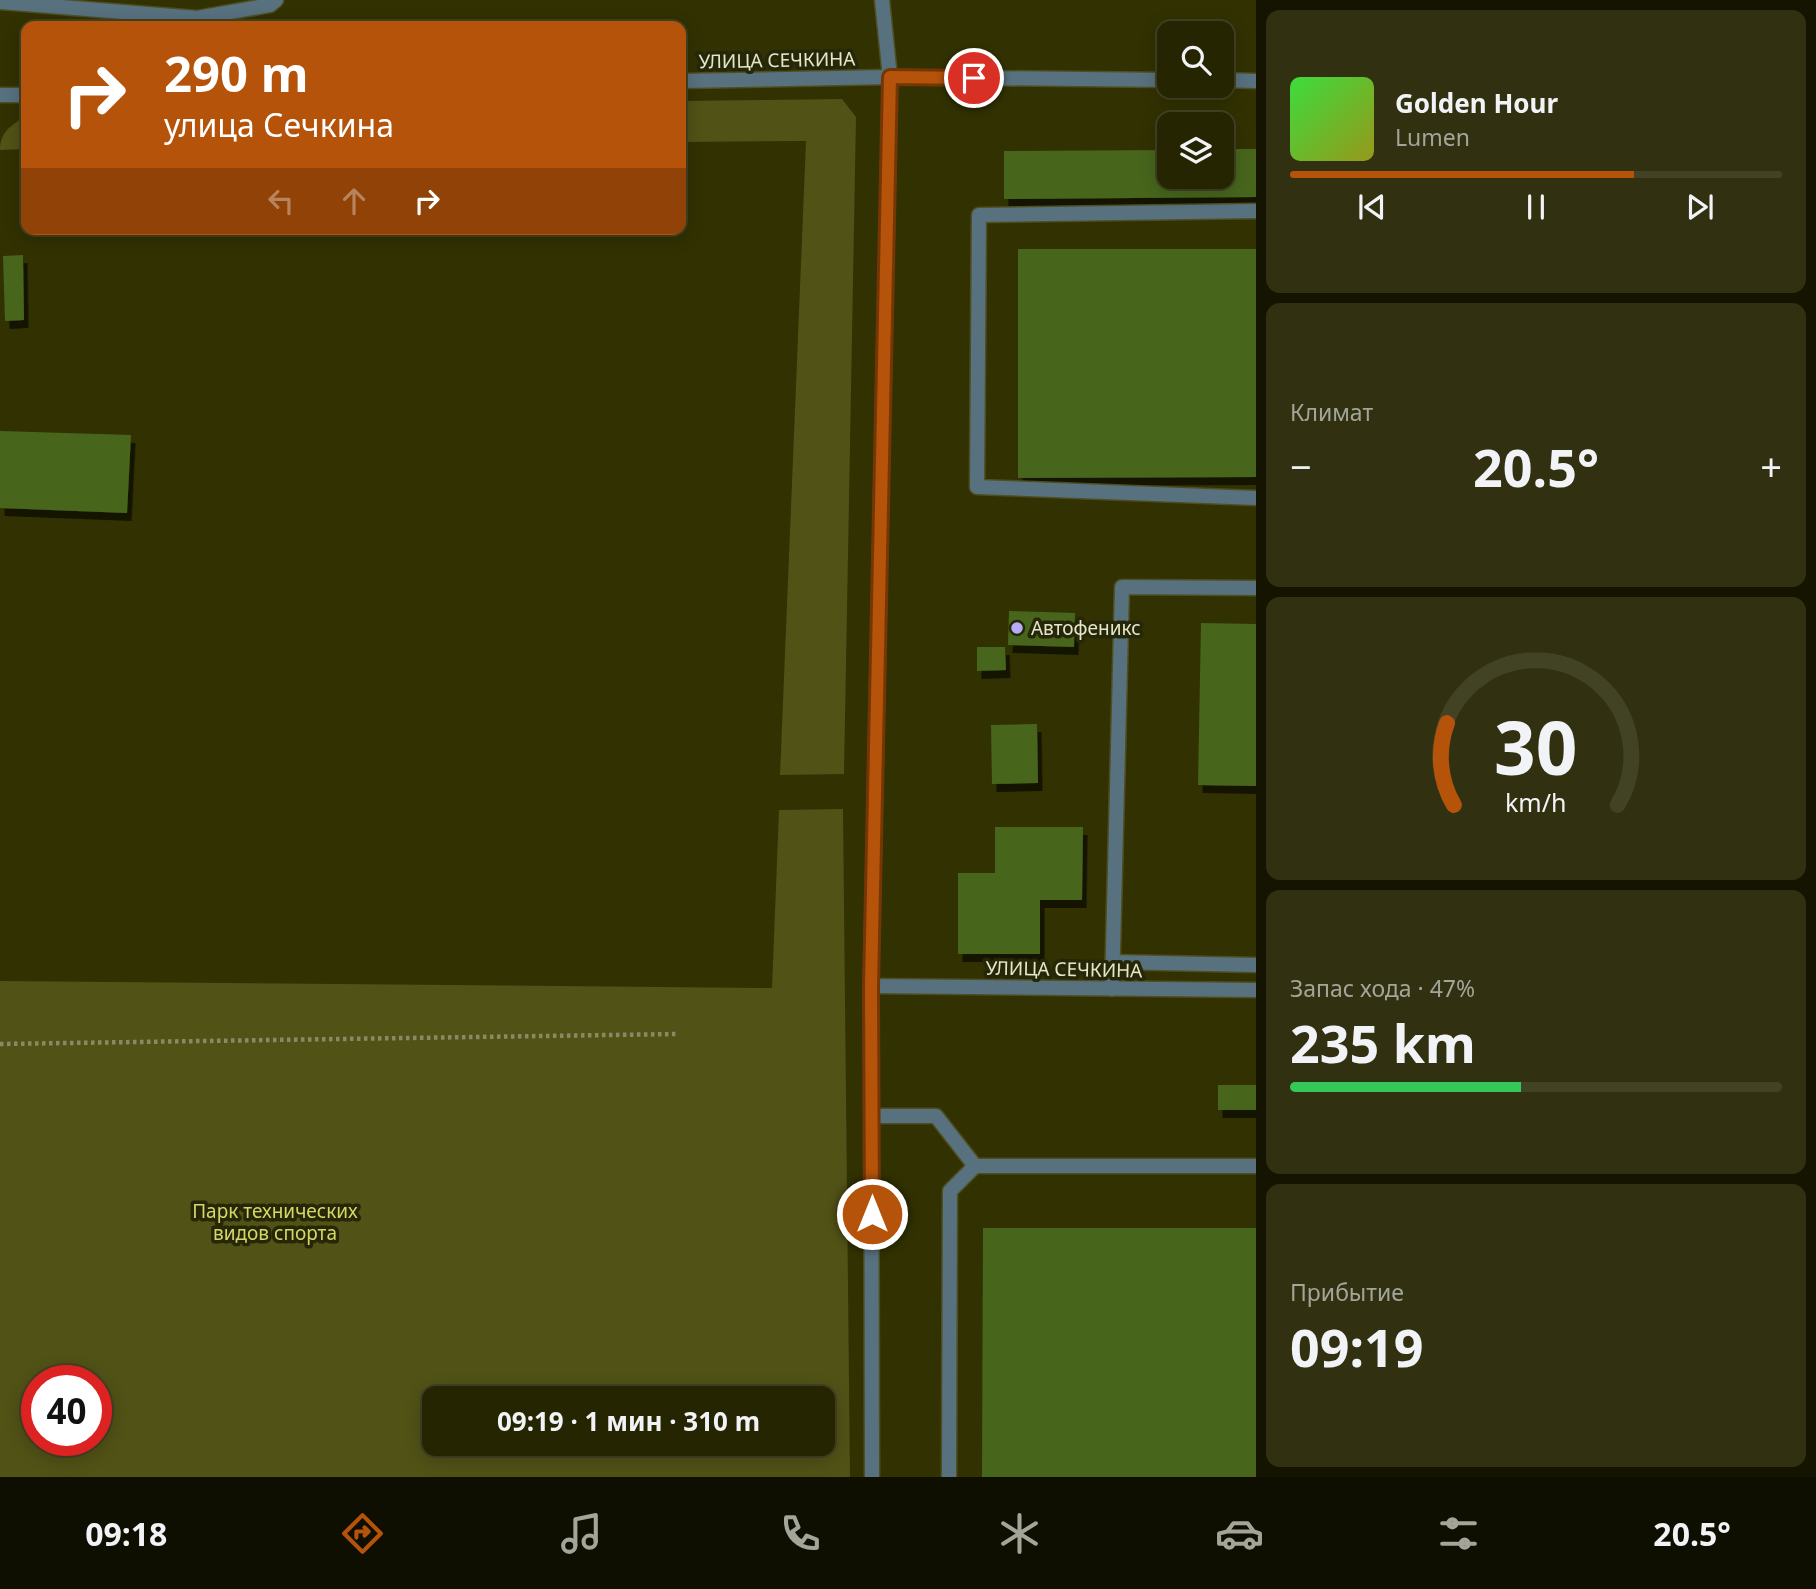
<!DOCTYPE html>
<html lang="ru">
<head>
<meta charset="utf-8">
<style>
	:root { --surface:#252502; --page:#313111; --text:#f1f3f6; --muted:#a3a599; --line:#424224; --accent:#b45309 }
	body { margin:0; font-family:"Noto Sans",sans-serif; background:var(--page); color:var(--text); height:100vh; display:flex; flex-direction:column; font-size:26px; white-space:nowrap }
	* { box-sizing:border-box; margin:0 }
	p { font-size:23px; color:var(--muted) }
	.icon { flex:none; width:38px; height:38px; fill:none; stroke:currentColor; stroke-width:2; stroke-linecap:round; stroke-linejoin:round }
	.map { position:relative; flex:1; overflow:hidden }
	.details { display:flex; flex-direction:column; gap:10px; padding:10px; background:#141401; width:560px }
	.details>* { flex:none }
	.hud { position:absolute; left:21px; top:21px; width:665px; height:214px; border-radius:14px; box-shadow:0 4px 18px #0003,0 0 0 2px var(--line); background:#b45309; color:#fff; overflow:hidden }
	.fabs { position:absolute; left:1157px; top:21px; display:grid; gap:14px }
	.fabs a { display:grid; place-items:center; width:77px; height:77px; border-radius:14px; background:var(--surface); box-shadow:0 4px 18px #0003,0 0 0 2px var(--line); font-size:35px }
	.speed { position:absolute; left:21px; top:1365px; display:flex; gap:14px; font-size:35px; font-weight:700; text-align:center }
	.speed>* { display:grid; place-content:center; width:91px; height:91px; border-radius:50%; background:var(--surface); box-shadow:0 4px 18px #0003,0 0 0 2px var(--line); line-height:1 }
	.speed .limit { border:10px solid #d22; background:#fff; color:#111 }
	.pin { position:absolute; display:grid; place-items:center; width:60px; height:60px; color:#fff; margin:-30px; border:4px solid #fff; border-radius:50%; box-shadow:0 2px 7px #0007 }
	.me { position:absolute; width:77px; margin:-38px; rotate:0deg; stroke-linejoin:round; filter:drop-shadow(0 0 5px #0008) }
	.turn { display:flex; align-items:center; gap:24px; height:147px; padding:0 28px; font-size:32px }
	.turn .icon { width:91px; height:91px; stroke-width:2.5 }
	.turn b { display:block; font-size:49px; line-height:60px }
	.lanes { display:flex; align-items:center; height:66px; padding:0 28px; background:#0003; justify-content:center; gap:35px; direction:ltr }
	.lanes .off { opacity:.35 }
	.big { font-size:52px; font-weight:700; line-height:1.1 }
	.details .card { flex:1; display:flex; flex-direction:column; justify-content:center; gap:10px; min-width:0; padding:0 24px; border-radius:14px; background:var(--page) }
	.details .dial { align-items:center; gap:0 }
	.dial svg { height:182px; overflow:visible; fill:none; stroke:var(--line); stroke-width:7; stroke-linecap:round; text-anchor:middle }
	.dial text { fill:var(--text); stroke:none }
	.song { display:flex; align-items:center; gap:21px }
	.cover { width:84px; height:84px; border-radius:10px; background:linear-gradient(135deg,hsl(120 70% 55%),hsl(60 70% 35%)) }
	.played { height:7px; border-radius:4px; background:linear-gradient(90deg,var(--accent) 70%,var(--line) 70%) }
	.keys { display:flex; justify-content:space-around; direction:ltr }
	.heat { display:flex; justify-content:space-between; align-items:center; font-size:38px; direction:ltr }
	.charge { height:10px; border-radius:5px; background:linear-gradient(90deg,#34c759 47%,var(--line) 0) }
	.trip { position:absolute; left:422px; top:1386px; width:413px; height:70px; border-radius:14px; background:var(--surface); box-shadow:0 4px 18px #0003,0 0 0 2px var(--line); font-weight:700; line-height:70px; text-align:center }
	.tabs { display:flex; height:112px; justify-content:space-around; align-items:center; background:#0f0f01; color:var(--muted) }
	.tabs .icon { width:49px; height:49px }
	.tabs .on { color:var(--accent) }
	.tabs b { font-size:32px; color:var(--text) }
	main { display:flex; flex:1; min-height:0 }
	.map>svg:first-child { display:block }
	.green { fill:#515216; fill-rule:evenodd }
	.building { fill:#46661b; filter:url(#shadow) }
	.lines { fill:none; stroke-linecap:round; stroke-linejoin:round }
	.service-casing { stroke:#4e4e22; stroke-width:17 }
	.minor-casing { stroke:#4e4e22; stroke-width:17 }
	.tertiary-casing { stroke:#4e4e22; stroke-width:17 }
	.path { stroke:#898a64; stroke-width:4.5; stroke-dasharray:3.5 3.5; stroke-linecap:butt }
	.service { stroke:#58717e; stroke-width:14 }
	.minor { stroke:#58717e; stroke-width:14 }
	.tertiary { stroke:#58717e; stroke-width:14 }
	.route-casing { stroke:#753606; stroke-width:18 }
	.route { stroke:#b45309; stroke-width:12 }
	.poi-dot { fill:#b6acf8; stroke:#262708; stroke-width:2.5 }
	.labels { text-anchor:middle; stroke-width:7; stroke-linejoin:round; paint-order:stroke }
	.street-label { font-size:19px; fill:#e4e6c8; stroke:#262708 }
	.poi-label { font-size:19px; fill:#e4e6c8; stroke:#262708; text-anchor:start }
	.park-label { font-size:19px; fill:#d6d865; stroke:#262708 }
</style>
</head>
<body>
<main>
<div class="map">
<svg width="1256" height="1477" viewBox="0 0 1256 1477">
	<defs>
		<filter id="shadow"><feDropShadow dx="4.5" dy="8" stdDeviation="0" flood-color="#0009"/></filter>
	</defs>
	<rect width="100%" height="100%" fill="#313102"/>
	<g class="green">
		<polygon points="842,99 856,117 844,774 780,775 806,141 681,142 681,101"/>
		<path d="M26 116V149L0 150C0 131 12 125 26 116Z"/>
		<path d="M843 809 850 1477H0V981L772 988 779 810ZM37 1381H96V1440H37ZM434 1398H822V1444H434Z"/>
	</g>
	<g class="building">
		<polygon points="1222,149 1256,149 1256,197 1004,199 1004,151 1169,150 1169,177 1222,177"/>
		<polygon points="1018,249 1256,249 1256,477 1018,478"/>
		<polygon points="23,255 24,320 5,321 3,256"/>
		<polygon points="0,431 131,435 127,513 0,508"/>
		<polygon points="1009,611 1075,613 1074,647 1008,645"/>
		<polygon points="1201,623 1256,624 1256,786 1198,785"/>
		<polygon points="977,647 1005,647 1006,670 977,671"/>
		<polygon points="1037,724 1038,783 992,784 991,725"/>
		<polygon points="995,827 1083,827 1082,900 1040,900 1040,954 958,954 958,873 995,873"/>
		<rect x="1218" y="1085" width="38" height="25"/>
		<polygon points="983,1228 1256,1228 1256,1477 982,1477"/>
		<polygon points="801,1392 801,1398 770,1398 770,1393"/>
	</g>
	<g class="lines">
		<defs>
			<g id="service">
				<polyline points="882,0 890,77"/>
				<polyline points="0,2 197,18 270,5 276,0"/>
				<polyline points="1256,211 979,215 977,487 1256,498"/>
				<polyline points="1112,962 1256,965"/>
				<polyline points="1112,989 1122,587 1256,588"/>
				<polyline points="872,1116 936,1116 975,1166"/>
				<polyline points="949,1477 950,1191 975,1166 1256,1166"/>
			</g>
			<g id="minor">
				<polyline points="681,81 890,77"/>
				<polyline points="0,95 26,95"/>
				<polyline points="871,986 1256,990"/>
			</g>
			<g id="tertiary">
				<polyline points="1222,80 1256,81"/>
				<polyline points="872,1477 871,986 890,77 1169,80"/>
			</g>
		</defs>
		<use href="#service" class="service-casing"/>
		<use href="#minor" class="minor-casing"/>
		<use href="#tertiary" class="tertiary-casing"/>
		<polyline class="path" points="0,1044 677,1034"/>
		<use href="#service" class="service"/>
		<use href="#minor" class="minor"/>
		<use href="#tertiary" class="tertiary"/>
	</g>
	<g class="lines">
		<defs>
			<polyline id="route" points="872,1214 871,986 890,77 974,78"/>
		</defs>
		<use href="#route" class="route-casing"/>
		<use href="#route" class="route"/>
	</g>
	<circle class="poi-dot" cx="1017" cy="628" r="7"/>
	<g class="labels">
		<g class="street-label">
			<text transform="translate(777 60) rotate(-1)" y="7">УЛИЦА СЕЧКИНА</text>
			<text transform="translate(1064 969) rotate(1)" y="7">УЛИЦА СЕЧКИНА</text>
		</g>
		<g class="poi-label">
			<text x="1031" y="635">Автофеникс</text>
		</g>
		<g class="park-label">
			<text x="275" y="1218">Парк технических<tspan x="275" dy="22">видов спорта</tspan></text>
		</g>
	</g>
</svg>
<div class="fabs">
<a><svg class="icon" aria-label="search" viewBox="0 0 24 24"><circle cx="10" cy="10" r="6"/><path d="M15 15l6 6"/></svg></a>
<a><svg class="icon" aria-label="layers" viewBox="0 0 24 24"><path d="M12 4l9 5-9 5-9-5zM3 14l9 5 9-5"/></svg></a>
</div>
<div class="speed"><div class="limit">40</div></div>
<div class="pin" style="left:974px;top:78px;background:#d93025"><svg class="icon" aria-label="arrive" viewBox="0 0 24 24"><path d="M6 21V4h12l-3 4 3 4H6"/></svg></div>
<svg class="me" style="left:872px;top:1214px" viewBox="-20 -20 40 40"><circle r="17" fill="#b45309" stroke="#fff" stroke-width="3"/><path d="M0-11L8 9 0 5-8 9z" fill="#fff"/></svg>
<div class="trip">09:19 · 1 мин · 310 m</div>
<div class="hud">
<div class="turn"><svg class="icon" aria-label="right" viewBox="0 0 24 24"><path d="M7 20v-9h11M14 6l5 5-5 5"/></svg><div><b>290 m</b>улица Сечкина</div></div>
<div class="lanes"><svg class="icon off" aria-label="left" viewBox="0 0 24 24"><path d="M17 20v-9H6M10 6l-5 5 5 5"/></svg><svg class="icon off" aria-label="ahead" viewBox="0 0 24 24"><path d="M12 20V5M6 11l6-6 6 6"/></svg><svg class="icon" aria-label="right" viewBox="0 0 24 24"><path d="M7 20v-9h11M14 6l5 5-5 5"/></svg></div>
</div>
</div>
<section class="details">
<div class="card">
<div class="song"><i class="cover"></i><div><b>Golden Hour</b><p>Lumen</p></div></div>
<div class="played"></div>
<div class="keys"><svg class="icon" aria-label="previous" viewBox="0 0 24 24"><path d="M18 5L8 12l10 7zM5 5v14"/></svg><svg class="icon" aria-label="pause" viewBox="0 0 24 24"><path d="M8 5v14M16 5v14"/></svg><svg class="icon" aria-label="next" viewBox="0 0 24 24"><path d="M6 5l10 7-10 7zM19 5v14"/></svg></div>
</div>
<div class="card"><p>Климат</p>
<div class="heat"><a>−</a><b class="big">20.5°</b><a>+</a></div>
</div>
<div class="card dial"><svg viewBox="0 0 100 80">
<path d="M14 69A42 42 0 1 1 86 69"/>
<path d="M14 69A42 42 0 0 1 11 33" stroke="#b45309"/>
<text x="50" y="56" font-size="32" font-weight="700">30</text>
<text x="50" y="72" font-size="11">km/h</text>
</svg></div>
<div class="card"><p>Запас хода · 47%</p><b class="big">235 km</b><div class="charge"></div></div>
<div class="card"><p>Прибытие</p><b class="big">09:19</b></div>
</section>
</main>
<nav class="tabs">
<b>09:18</b>
<svg class="icon on" aria-label="directions" viewBox="0 0 24 24"><path d="M12 3l9 9-9 9-9-9zM9 14v-3h6M13 9l2 2-2 2"/></svg>
<svg class="icon" aria-label="music" viewBox="0 0 24 24"><path d="M9 18V5l10-2v13"/><circle cx="6" cy="18" r="3"/><circle cx="16" cy="16" r="3"/></svg>
<svg class="icon" aria-label="phone" viewBox="0 0 24 24"><path d="M5 4h4l2 5-3 2q2 4 5 5l2-3 5 2v4C11 20 4 13 5 4z"/></svg>
<svg class="icon" aria-label="climate" viewBox="0 0 24 24"><path d="M12 3v18M4 7l16 10M4 17L20 7"/></svg>
<svg class="icon" aria-label="car" viewBox="0 0 24 24"><path d="M5 17H2v-5l4-1 3-4h7l3 4 3 1v5h-3M9 17h6M6 11h13"/><circle cx="7" cy="17" r="2"/><circle cx="17" cy="17" r="2"/></svg>
<svg class="icon" aria-label="filters" viewBox="0 0 24 24"><path d="M4 7h16M4 17h16"/><circle cx="9" cy="7" r="2"/><circle cx="15" cy="17" r="2"/></svg>
<b>20.5°</b>
</nav>
</body>
</html>
